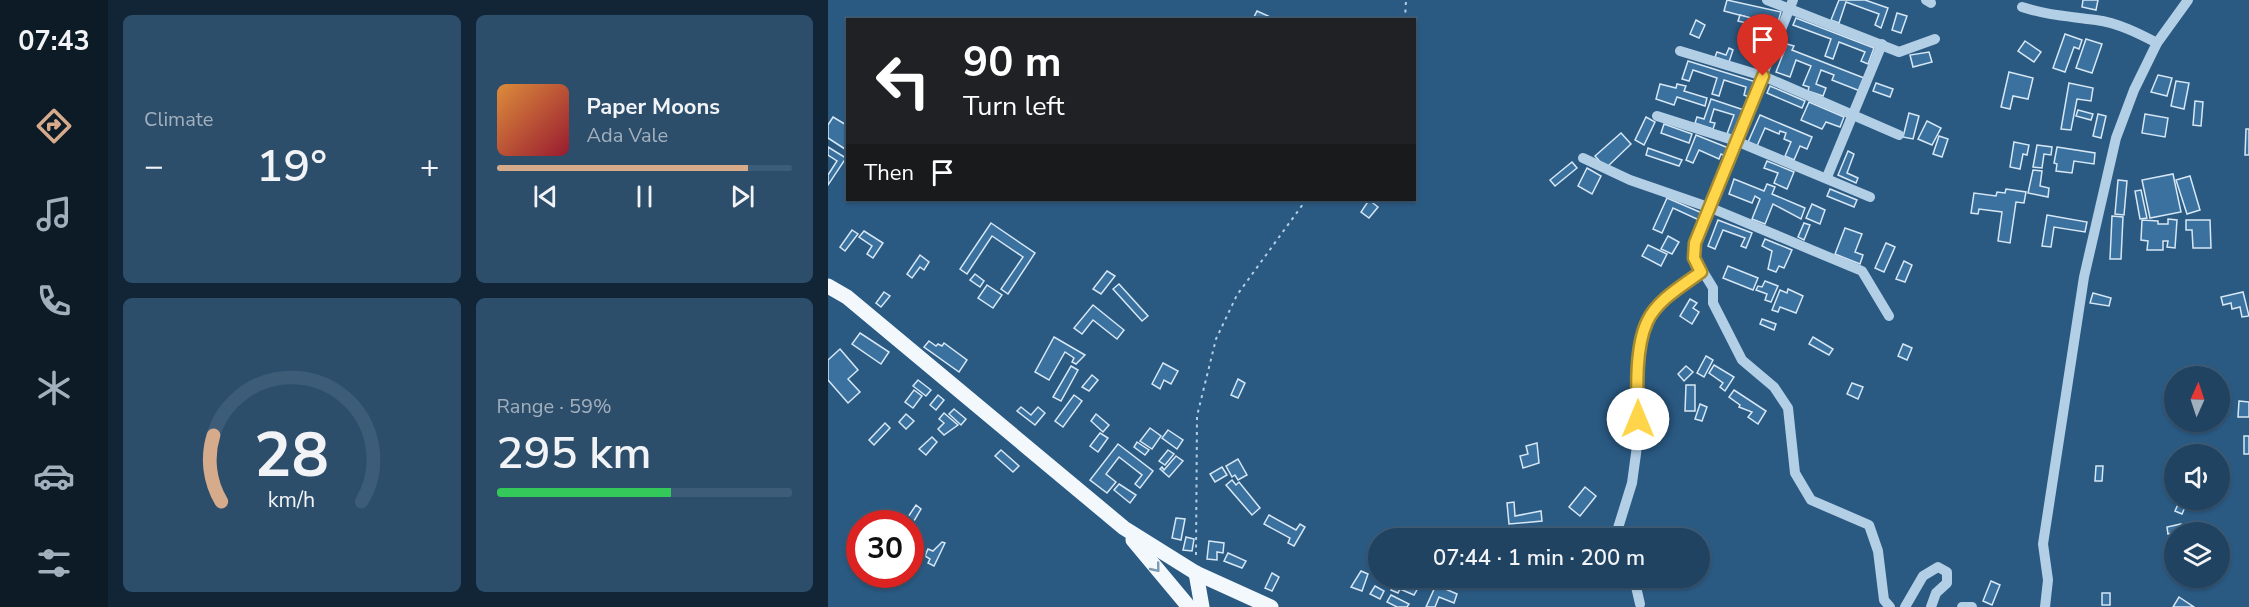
<!DOCTYPE html>
<html lang="en">
<head>
<meta charset="utf-8">
<style>
	:root { --surface:#204362; --page:#2d4e6b; --text:#f1f3f6; --muted:#a2b0be; --line:#3d5c77; --accent:#d6ab8b }
	body { margin:0; font-family:"Nunito Sans",sans-serif; background:var(--page); color:var(--text); height:100vh; display:flex; flex-direction:column; font-size:22px; white-space:nowrap }
	* { box-sizing:border-box; margin:0 }
	p { font-size:20px; color:var(--muted) }
	.icon { flex:none; width:33px; height:33px; fill:none; stroke:currentColor; stroke-width:2; stroke-linecap:round; stroke-linejoin:round }
	.map { position:relative; flex:1; overflow:hidden }
	.details { display:flex; flex-direction:column; gap:15px; padding:15px; background:#122536; width:720px }
	.details>* { flex:none }
	.hud { position:absolute; left:18px; top:18px; width:570px; height:183px; border-radius:0px; box-shadow:0 2px 4px #0004,0 0 0 2px var(--line); background:#202124; color:#fff; overflow:hidden }
	.needle { width:39px; rotate:3deg }
	.controls { position:absolute; left:1336px; top:366px; display:grid; gap:12px }
	.controls a { display:grid; place-items:center; width:66px; height:66px; border-radius:50%; background:var(--surface); box-shadow:0 2px 4px #0004,0 0 0 2px var(--line); font-size:30px }
	.speed { position:absolute; left:18px; top:510px; display:flex; gap:12px; font-size:30px; font-weight:700; text-align:center }
	.speed>* { display:grid; place-content:center; width:78px; height:78px; border-radius:50%; background:var(--surface); box-shadow:0 2px 4px #0004,0 0 0 2px var(--line); line-height:1 }
	.speed .limit { border:9px solid #d22; background:#fff; color:#111 }
	.pin { position:absolute; display:grid; place-items:center; width:51px; height:51px; color:#fff; margin:-62px -26px; border-radius:50% 50% 50% 0; rotate:-45deg; box-shadow:0 0 6px #0007 }
	.pin .icon { rotate:45deg }
	.me { position:absolute; width:66px; margin:-33px; rotate:0deg; stroke-linejoin:round; filter:drop-shadow(0 0 4px #0008) }
	.turn { display:flex; align-items:center; gap:21px; height:126px; padding:0 18px; font-size:27px }
	.turn .icon { width:78px; height:78px; stroke-width:2.5 }
	.turn b { display:block; font-size:42px; line-height:51px }
	.then { display:flex; align-items:center; height:57px; padding:0 18px; background:#0003; gap:12px; font-size:22px }
	.big { font-size:45px; font-weight:600; line-height:1.1 }
	.details .widget { flex:1; display:flex; flex-direction:column; justify-content:center; gap:9px; min-width:0; padding:0 21px; border-radius:9px; background:var(--page) }
	.details .dial { align-items:center; gap:0 }
	.dial svg { height:156px; overflow:visible; fill:none; stroke:var(--line); stroke-width:7; stroke-linecap:round; text-anchor:middle }
	.dial text { fill:var(--text); stroke:none }
	.song { display:flex; align-items:center; gap:18px }
	.cover { width:72px; height:72px; border-radius:9px; background:linear-gradient(135deg,hsl(30 70% 55%),hsl(350 70% 35%)) }
	.played { height:6px; border-radius:3px; background:linear-gradient(90deg,var(--accent) 85%,var(--line) 85%) }
	.keys { display:flex; justify-content:space-around; direction:ltr }
	.heat { display:flex; justify-content:space-between; align-items:center; font-size:33px; direction:ltr }
	.charge { height:9px; border-radius:4px; background:linear-gradient(90deg,#34c759 59%,var(--line) 0) }
	.details .tiles { flex:1; display:grid; gap:15px; grid-template-columns:repeat(2,1fr) }
	.trip { position:absolute; left:540px; top:528px; width:342px; height:60px; border-radius:30px; background:var(--surface); box-shadow:0 2px 4px #0004,0 0 0 2px var(--line); font-weight:600; line-height:60px; text-align:center }
	main { display:flex; flex:1; min-height:0 }
	.dock { display:flex; flex-direction:column; width:108px; justify-content:space-around; align-items:center; background:#0d1b27; color:var(--muted) }
	.dock .icon { width:42px; height:42px }
	.dock .active { color:var(--accent) }
	.dock b { font-size:27px; color:var(--text) }
	.map>svg:first-child { display:block }
	.building { fill:#3b719e; stroke:#d6e7f5; stroke-width:1.5 }
	.lines { fill:none; stroke-linecap:round; stroke-linejoin:round }
	.path { stroke:#b3cfe6; stroke-width:2; stroke-dasharray:3 4.5; stroke-linecap:butt }
	.minor { stroke:#b3cfe6; stroke-width:10 }
	.major { stroke:#f3f8fd; stroke-width:15 }
	.oneway { stroke:#7a99b3 }
	.route-casing { stroke:#a68a30; stroke-width:15 }
	.route { stroke:#ffd54a; stroke-width:10 }
</style>
</head>
<body>
<main>
<nav class="dock">
<b>07:43</b>
<svg class="icon active" aria-label="directions" viewBox="0 0 24 24"><path d="M12 3l9 9-9 9-9-9zM9 14v-3h6M13 9l2 2-2 2"/></svg>
<svg class="icon" aria-label="music" viewBox="0 0 24 24"><path d="M9 18V5l10-2v13"/><circle cx="6" cy="18" r="3"/><circle cx="16" cy="16" r="3"/></svg>
<svg class="icon" aria-label="phone" viewBox="0 0 24 24"><path d="M5 4h4l2 5-3 2q2 4 5 5l2-3 5 2v4C11 20 4 13 5 4z"/></svg>
<svg class="icon" aria-label="climate" viewBox="0 0 24 24"><path d="M12 3v18M4 7l16 10M4 17L20 7"/></svg>
<svg class="icon" aria-label="car" viewBox="0 0 24 24"><path d="M5 17H2v-5l4-1 3-4h7l3 4 3 1v5h-3M9 17h6M6 11h13"/><circle cx="7" cy="17" r="2"/><circle cx="17" cy="17" r="2"/></svg>
<svg class="icon" aria-label="filters" viewBox="0 0 24 24"><path d="M4 7h16M4 17h16"/><circle cx="9" cy="7" r="2"/><circle cx="15" cy="17" r="2"/></svg>
</nav>
<section class="details">
<div class="tiles">
<div class="widget"><p>Climate</p>
<div class="heat"><a>−</a><b class="big">19°</b><a>+</a></div>
</div>
<div class="widget">
<div class="song"><i class="cover"></i><div><b>Paper Moons</b><p>Ada Vale</p></div></div>
<div class="played"></div>
<div class="keys"><svg class="icon" aria-label="previous" viewBox="0 0 24 24"><path d="M18 5L8 12l10 7zM5 5v14"/></svg><svg class="icon" aria-label="pause" viewBox="0 0 24 24"><path d="M8 5v14M16 5v14"/></svg><svg class="icon" aria-label="next" viewBox="0 0 24 24"><path d="M6 5l10 7-10 7zM19 5v14"/></svg></div>
</div>
<div class="widget dial"><svg viewBox="0 0 100 80">
<path d="M14 69A42 42 0 1 1 86 69"/>
<path d="M14 69A42 42 0 0 1 10 35" stroke="#d6ab8b"/>
<text x="50" y="56" font-size="32" font-weight="700">28</text>
<text x="50" y="72" font-size="11">km/h</text>
</svg></div>
<div class="widget"><p>Range · 59%</p><b class="big">295 km</b><div class="charge"></div></div>
</div>
</section>
<div class="map">
<svg width="1421" height="607" viewBox="0 0 1421 607">
	<rect width="100%" height="100%" fill="#2a5982"/>
	<g class="building">
		<polygon points="899,0 953,12 949,25 896,11"/>
		<polygon points="1011,0 1037,0 1060,8 1053,28 1047,25 1051,14 1018,2 1011,23 1003,20"/>
		<polygon points="1255,0 1270,0 1268,10 1254,7"/>
		<polygon points="429,11 449,20 425,19"/>
		<polygon points="1069,13 1079,16 1073,33 1064,30"/>
		<polygon points="912,15 949,25 948,31 910,21"/>
		<polygon points="968,18 1046,48 1040,64 1033,61 1037,52 1011,42 1005,59 997,56 1003,39 965,25"/>
		<polygon points="868,20 877,25 871,38 862,34"/>
		<polygon points="1237,34 1254,40 1251,49 1246,47 1237,72 1225,68"/>
		<polygon points="1258,39 1274,44 1264,73 1248,68"/>
		<polygon points="1197,41 1213,52 1206,62 1190,51"/>
		<polygon points="959,44 966,46 964,50 1036,78 1032,91 1004,80 1006,75 993,70 988,84 998,88 995,96 980,91 981,87 975,85 983,66 968,60 962,77 948,72"/>
		<polygon points="901,48 905,50 901,62 887,57 889,52 898,55"/>
		<polygon points="1101,52 1104,62 1085,67 1082,55"/>
		<polygon points="860,61 928,82 923,98 916,95 918,87 896,80 891,96 884,94 889,78 865,70 861,81 854,79"/>
		<polygon points="1181,72 1205,78 1200,99 1185,96 1182,109 1173,107"/>
		<polygon points="1330,75 1344,78 1339,96 1323,92"/>
		<polygon points="1348,81 1361,83 1356,109 1343,106"/>
		<polygon points="1048,83 1065,89 1062,97 1045,91"/>
		<polygon points="1241,83 1265,88 1263,101 1249,99 1243,130 1233,129"/>
		<polygon points="832,84 848,88 849,84 858,86 856,91 879,98 877,106 849,97 846,105 828,99"/>
		<polygon points="942,86 977,101 974,108 939,93"/>
		<polygon points="883,99 916,110 908,136 899,134 906,115 886,109 882,122 887,123 885,129 867,123 869,117 876,119"/>
		<polygon points="1367,101 1375,102 1373,126 1365,125"/>
		<polygon points="981,102 1016,117 1012,127 998,122 994,129 973,120"/>
		<polygon points="1250,110 1265,114 1263,120 1248,116"/>
		<polygon points="1081,113 1091,116 1085,139 1075,137"/>
		<polygon points="1270,114 1278,116 1273,138 1265,136"/>
		<polygon points="1317,114 1340,118 1337,137 1314,133"/>
		<polygon points="932,115 984,137 979,149 972,146 966,160 957,156 963,142 956,139 958,133 952,131 951,134 937,128 929,146 920,142"/>
		<polygon points="5,117 20,126 20,151 0,138 0,125"/>
		<polygon points="818,117 827,122 816,145 807,140"/>
		<polygon points="1099,121 1113,128 1104,145 1090,139"/>
		<polygon points="836,124 864,134 861,143 833,133"/>
		<polygon points="1418,129 1421,129 1421,155 1417,155"/>
		<polygon points="793,133 803,144 778,168 767,156"/>
		<polygon points="868,135 903,149 900,157 893,154 891,159 871,150 865,163 858,160"/>
		<polygon points="1111,136 1120,139 1114,157 1105,154"/>
		<polygon points="1186,142 1201,145 1199,155 1195,154 1192,169 1182,167"/>
		<polygon points="1209,145 1224,147 1223,155 1216,154 1214,168 1205,167"/>
		<polygon points="0,147 18,158 0,185 0,175 9,161 0,155"/>
		<polygon points="1229,147 1267,153 1266,164 1246,161 1244,173 1228,171 1229,164 1226,163"/>
		<polygon points="820,148 854,160 851,166 818,155"/>
		<polygon points="1020,151 1026,154 1019,173 1030,178 1028,183 1010,175"/>
		<polygon points="939,161 966,172 959,189 946,183 950,173 936,168"/>
		<polygon points="744,162 749,168 727,186 722,180"/>
		<polygon points="759,168 773,176 764,194 750,186"/>
		<polygon points="1205,170 1214,171 1212,186 1221,188 1220,197 1200,193"/>
		<polygon points="1345,174 1353,212 1322,218 1314,180"/>
		<polygon points="1362,176 1372,210 1359,214 1348,180"/>
		<polygon points="906,179 936,191 939,184 947,187 944,194 977,208 973,219 945,204 937,224 924,219 932,199 927,196 924,203 901,194"/>
		<polygon points="1290,180 1299,181 1296,215 1287,214"/>
		<polygon points="1002,189 1029,200 1026,207 999,196"/>
		<polygon points="1178,189 1198,192 1196,203 1188,202 1182,243 1170,241 1174,212 1151,209 1150,214 1143,213 1146,193 1168,196 1169,192 1177,193"/>
		<polygon points="1313,190 1319,218 1312,219 1307,191"/>
		<polygon points="839,198 874,213 871,220 845,208 834,233 825,229"/>
		<polygon points="541,200 550,207 541,218 533,212"/>
		<polygon points="984,204 997,210 992,224 978,218"/>
		<polygon points="1219,215 1259,222 1257,232 1226,227 1223,247 1214,246"/>
		<polygon points="1284,216 1295,217 1293,259 1282,259"/>
		<polygon points="1340,219 1349,220 1347,248 1339,247 1340,241 1335,241 1335,250 1319,250 1320,241 1313,240 1314,220 1330,221 1330,224 1340,224"/>
		<polygon points="890,220 924,233 918,248 913,246 917,238 895,230 887,249 880,246"/>
		<polygon points="1358,220 1382,220 1383,248 1365,248 1364,230 1358,230"/>
		<polygon points="163,223 207,253 180,294 173,289 195,257 164,236 139,274 132,269"/>
		<polygon points="976,223 982,225 976,240 970,237"/>
		<polygon points="1017,228 1034,234 1027,252 1035,255 1032,264 1007,254"/>
		<polygon points="24,230 30,234 17,251 12,247"/>
		<polygon points="36,231 55,243 45,258 39,254 44,246 31,237"/>
		<polygon points="840,236 851,242 844,254 833,249"/>
		<polygon points="937,239 964,250 956,268 951,266 948,272 940,269 944,251 934,246"/>
		<polygon points="1058,243 1067,247 1056,272 1047,268"/>
		<polygon points="820,245 839,254 833,266 814,256"/>
		<polygon points="92,255 101,262 96,270 92,267 84,278 79,274"/>
		<polygon points="1076,261 1084,265 1077,282 1068,279"/>
		<polygon points="900,266 930,278 925,290 895,278"/>
		<polygon points="279,271 287,276 273,294 265,289"/>
		<polygon points="147,274 156,281 152,287 142,280"/>
		<polygon points="937,281 950,286 943,302 937,300 939,294 928,290 930,286 934,287"/>
		<polygon points="291,284 320,316 314,321 285,289"/>
		<polygon points="159,285 174,295 165,308 150,298"/>
		<polygon points="960,289 975,296 968,313 952,307 950,312 944,310 952,290 959,293"/>
		<polygon points="56,292 62,296 53,307 48,303"/>
		<polygon points="1415,292 1421,316 1414,317 1412,307 1404,309 1403,303 1395,305 1393,297"/>
		<polygon points="1265,293 1283,298 1281,306 1262,303"/>
		<polygon points="862,299 869,303 865,308 871,312 864,324 852,316"/>
		<polygon points="265,305 296,330 289,339 265,320 254,334 246,328"/>
		<polygon points="934,319 948,324 946,330 932,324"/>
		<polygon points="32,333 61,352 53,364 24,344"/>
		<polygon points="226,337 257,355 248,364 244,362 246,358 237,352 221,380 207,372"/>
		<polygon points="985,337 1005,349 1001,355 981,344"/>
		<polygon points="101,341 108,346 110,344 114,346 116,343 139,360 131,372 96,347"/>
		<polygon points="1075,344 1084,348 1079,360 1070,356"/>
		<polygon points="12,349 30,370 20,379 32,392 20,403 0,380 0,360"/>
		<polygon points="878,356 885,360 876,377 869,373"/>
		<polygon points="335,363 350,371 343,384 336,380 332,389 324,384"/>
		<polygon points="886,365 906,377 897,391 892,387 895,383 881,373"/>
		<polygon points="243,366 250,370 233,401 225,397"/>
		<polygon points="858,366 865,372 856,381 850,374"/>
		<polygon points="264,375 270,380 261,391 254,387"/>
		<polygon points="410,379 417,383 410,398 403,395"/>
		<polygon points="90,380 103,390 98,396 85,386"/>
		<polygon points="1024,383 1035,387 1030,399 1019,394"/>
		<polygon points="858,385 867,385 867,411 857,411"/>
		<polygon points="86,390 94,396 85,408 77,402"/>
		<polygon points="906,390 938,411 930,424 920,417 924,412 911,407 912,405 901,397"/>
		<polygon points="110,395 116,400 108,410 102,405"/>
		<polygon points="246,395 254,401 235,427 227,421"/>
		<polygon points="1411,401 1421,402 1421,417 1410,417"/>
		<polygon points="872,404 879,407 874,421 867,419"/>
		<polygon points="193,407 203,415 210,407 217,413 207,425 189,411"/>
		<polygon points="126,409 138,419 133,425 121,414"/>
		<polygon points="116,413 130,425 116,435 110,429 116,423 111,419"/>
		<polygon points="78,414 86,421 78,429 71,422"/>
		<polygon points="268,414 281,425 275,432 263,421"/>
		<polygon points="57,423 62,428 46,445 41,440"/>
		<polygon points="322,428 333,436 324,449 312,441"/>
		<polygon points="340,430 355,440 349,449 334,438"/>
		<polygon points="272,433 280,438 270,452 262,446"/>
		<rect x="1416" y="436" width="5" height="18"/>
		<polygon points="104,437 109,442 98,455 91,449"/>
		<polygon points="309,442 321,450 317,455 306,447"/>
		<polygon points="709,443 711,463 695,468 692,456 700,454 698,446"/>
		<polygon points="290,444 325,471 312,488 307,484 314,475 291,457 278,474 288,482 279,493 262,480"/>
		<polygon points="173,450 191,466 185,472 167,456"/>
		<polygon points="340,450 346,454 337,465 331,461"/>
		<polygon points="348,456 355,461 341,477 332,469 334,467 336,470"/>
		<polygon points="410,459 419,475 410,480 407,475 404,477 398,466"/>
		<polygon points="1268,466 1275,466 1274,481 1267,481"/>
		<polygon points="394,467 399,475 387,482 382,474"/>
		<polygon points="404,480 408,485 411,482 432,508 424,515 398,485"/>
		<polygon points="291,484 308,495 302,503 286,490"/>
		<polygon points="757,487 768,496 752,516 741,507"/>
		<polygon points="1352,500 1360,500 1354,514 1347,511"/>
		<polygon points="686,502 687,516 713,511 714,521 681,524 679,503"/>
		<polygon points="88,505 93,509 86,521 80,517"/>
		<polygon points="441,515 468,530 472,524 477,527 466,546 460,543 462,538 436,524"/>
		<polygon points="348,518 357,519 353,540 344,538"/>
		<polygon points="1353,524 1354,531 1340,534 1339,527"/>
		<polygon points="82,533 89,536 85,546 97,551 94,558 82,554"/>
		<polygon points="358,537 366,539 364,551 355,550"/>
		<polygon points="381,541 396,543 395,553 389,552 389,560 379,559"/>
		<polygon points="114,542 117,543 106,566 100,563 102,559 97,556 100,549 105,551"/>
		<polygon points="400,553 418,561 414,568 396,561"/>
		<polygon points="533,571 540,574 534,591 523,587"/>
		<polygon points="444,573 451,577 444,591 437,588"/>
		<polygon points="568,578 590,588 586,595 572,589 570,593 563,590"/>
		<polygon points="1163,581 1172,585 1164,605 1155,601"/>
		<polygon points="608,585 629,594 626,603 611,597 607,607 598,607"/>
		<polygon points="547,586 556,591 552,599 542,594"/>
		<rect x="1274" y="593" width="8" height="12"/>
		<polygon points="563,595 581,604 579,607 569,607 559,602"/>
		<polygon points="1351,597 1366,607 1345,607"/>
	</g>
	<g class="lines">
		<g class="path">
			<polyline points="577,20 578,0"/>
			<polyline points="368,555 369,416 388,339 409,295 478,200"/>
		</g>
		<g class="minor">
			<polyline points="939,0 1071,52 1107,39"/>
			<polyline points="965,0 867,243 866,257 885,288 885,303 914,360 946,387 960,408 967,473 983,500 1041,525 1050,551 1056,600 1062,607"/>
			<polyline points="1098,0 1103,3"/>
			<path d="M1194 7C1222 16 1240 16 1268 20 1290 23 1310 33 1329 43"/>
			<polyline points="852,51 935,76 1071,135"/>
			<polyline points="829,116 908,141 1042,197"/>
			<polyline points="755,158 802,180 883,208 1034,271 1061,316"/>
			<polyline points="999,177 1054,44"/>
			<polyline points="793,538 790,528 804,483 810,439 811,360 818,322 838,297 873,272"/>
			<polyline points="806,578 812,604"/>
			<polyline points="1077,607 1095,576 1110,567 1119,572 1119,583 1108,593 1103,607"/>
			<polyline points="1134,607 1144,607"/>
			<polyline points="1217,607 1220,580 1215,544 1256,277 1288,138 1306,90 1329,43 1360,0"/>
		</g>
		<g class="major">
			<polyline points="0,286 19,297 296,528 368,573 443,607"/>
			<polyline points="305,540 361,607"/>
			<polyline points="368,573 374,607"/>
		</g>
	</g>
	<defs><path id="oneway-chevron" d="M-2-3.5L2.5 0L-2 3.5" fill="none" stroke-width="1.6" stroke-linecap="round" stroke-linejoin="round" transform="scale(1.5)"/></defs>
	<use class="oneway" href="#oneway-chevron" transform="translate(328 568) rotate(51)"/>
	<g class="lines">
		<defs>
			<path id="route" d="M810 419C809 391 807 348 819 322 829 300 854 286 873 272L866 258 867 243 935 76"/>
		</defs>
		<use href="#route" class="route-casing"/>
		<use href="#route" class="route"/>
	</g>
</svg>
<div class="controls">
<a><svg class="needle" viewBox="-14 -14 28 28"><path d="M0-13l5 13h-10z" fill="#e53935"/><path d="M0 13l5-13h-10z" fill="#a2b0be"/></svg></a>
<a><svg class="icon" aria-label="sound" viewBox="0 0 24 24"><path d="M4 9h4l5-4v14l-5-4H4zM17 9q2 3 0 6"/></svg></a>
<a><svg class="icon" aria-label="layers" viewBox="0 0 24 24"><path d="M12 4l9 5-9 5-9-5zM3 14l9 5 9-5"/></svg></a>
</div>
<div class="speed"><div class="limit">30</div></div>
<div class="pin" style="left:935px;top:76px;background:#d93025"><svg class="icon" aria-label="arrive" viewBox="0 0 24 24"><path d="M6 21V4h12l-3 4 3 4H6"/></svg></div>
<svg class="me" style="left:810px;top:419px" viewBox="-20 -20 40 40"><circle r="19" fill="#fff"/><path d="M0-13L10 11 0 6-10 11z" fill="#ffd54a"/></svg>
<div class="trip">07:44 · 1 min · 200 m</div>
<div class="hud">
<div class="turn"><svg class="icon" aria-label="left" viewBox="0 0 24 24"><path d="M17 20v-9H6M10 6l-5 5 5 5"/></svg><div><b>90 m</b>Turn left</div></div>
<div class="then">Then<svg class="icon" aria-label="arrive" viewBox="0 0 24 24"><path d="M6 21V4h12l-3 4 3 4H6"/></svg></div>
</div>
</div>
</main>
</body>
</html>
